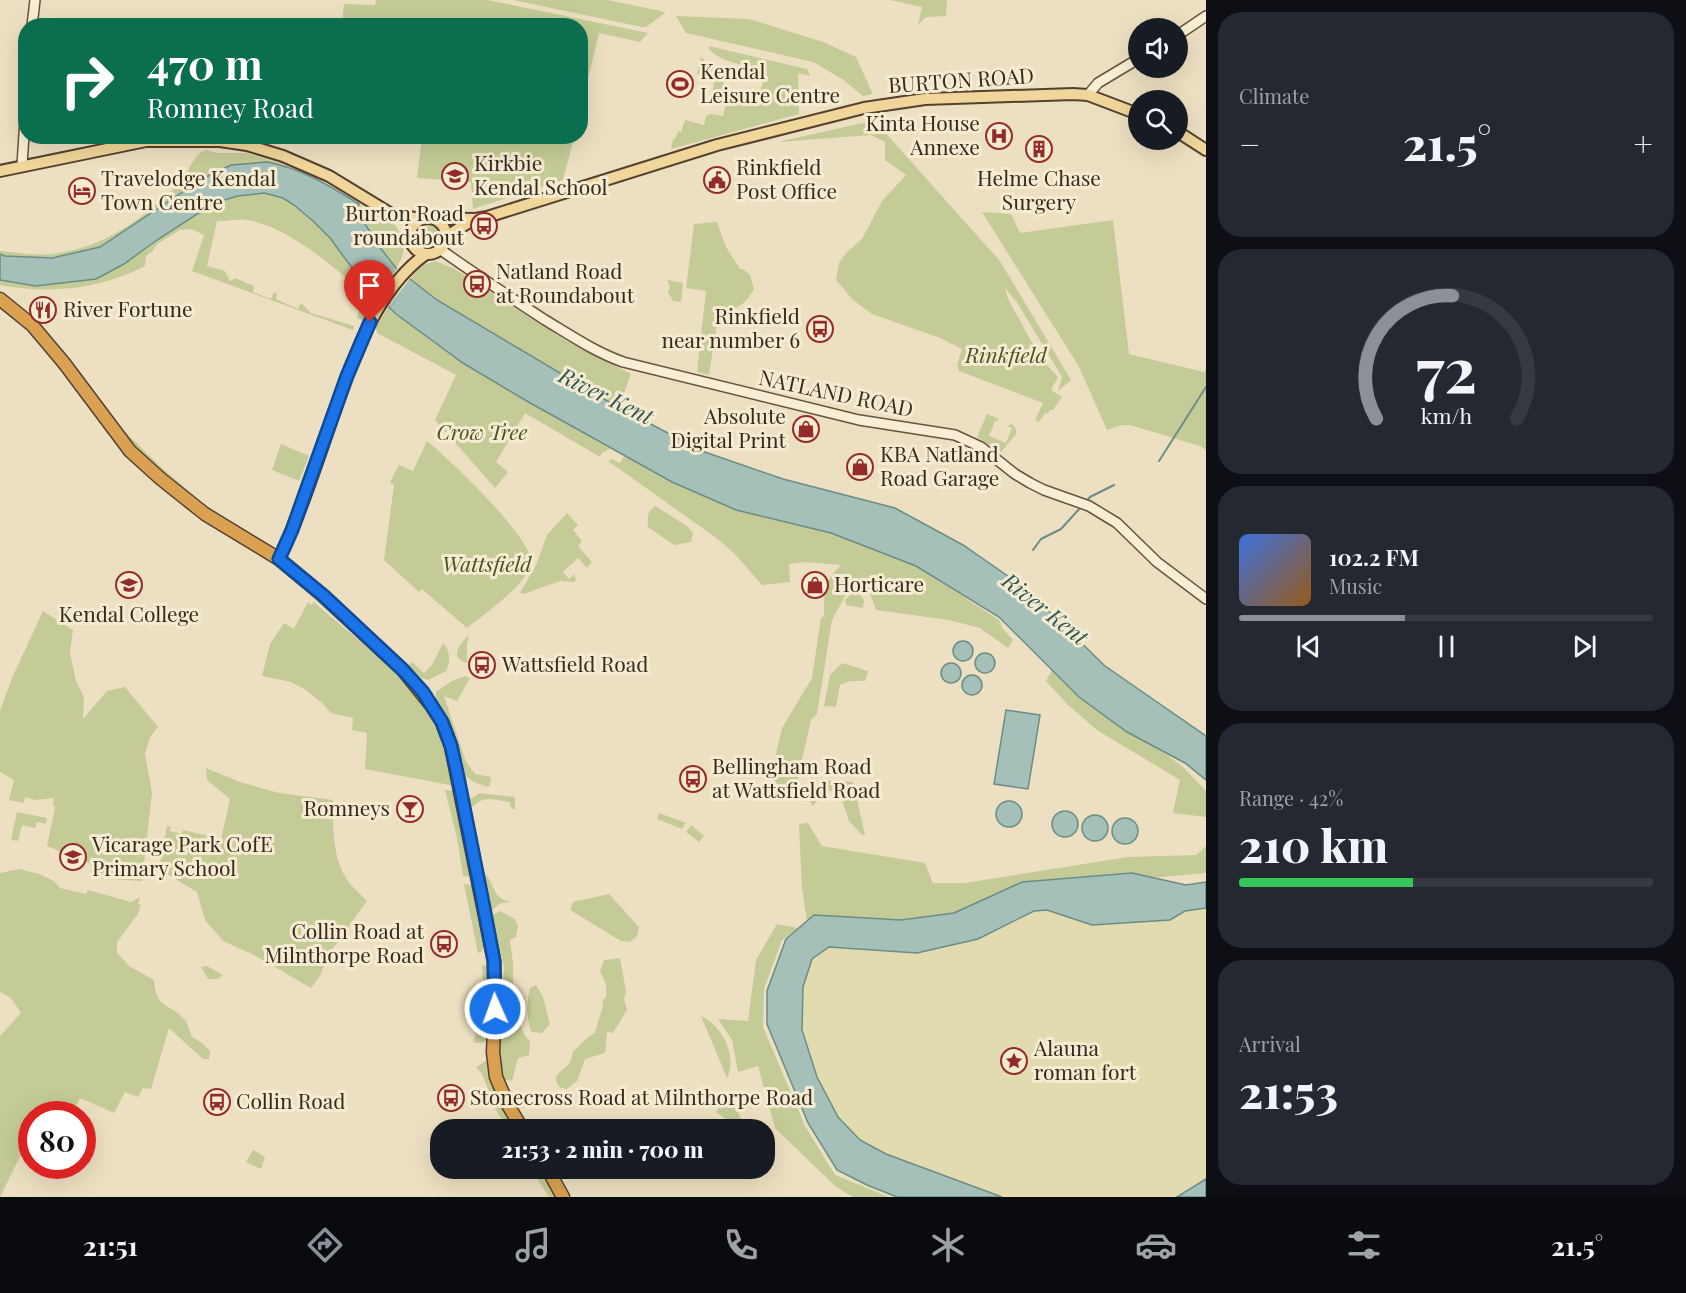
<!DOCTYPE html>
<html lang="en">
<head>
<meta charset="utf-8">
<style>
	:root { --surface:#171b24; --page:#242831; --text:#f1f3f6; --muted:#9ea1a6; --line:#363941; --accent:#8c9099 }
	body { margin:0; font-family:"Playfair Display",serif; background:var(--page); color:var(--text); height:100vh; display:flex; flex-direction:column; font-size:22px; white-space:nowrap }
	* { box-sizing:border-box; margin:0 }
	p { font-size:20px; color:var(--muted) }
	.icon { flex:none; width:33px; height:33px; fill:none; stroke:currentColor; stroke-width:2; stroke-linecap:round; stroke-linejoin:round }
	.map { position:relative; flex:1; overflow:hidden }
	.drawer { display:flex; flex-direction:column; gap:12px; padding:12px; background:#0d0f14; width:480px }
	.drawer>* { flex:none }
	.guide { position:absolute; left:18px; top:18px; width:570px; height:126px; border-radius:24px; box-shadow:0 6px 24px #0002; background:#0b6e4f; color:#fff; overflow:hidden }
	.buttons { position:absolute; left:1128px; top:18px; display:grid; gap:12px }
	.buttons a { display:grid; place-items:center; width:60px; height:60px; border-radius:50%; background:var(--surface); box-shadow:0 6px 24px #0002; font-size:30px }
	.speed { position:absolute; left:18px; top:1101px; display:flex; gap:12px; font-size:30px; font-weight:700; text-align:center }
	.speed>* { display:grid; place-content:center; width:78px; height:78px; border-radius:50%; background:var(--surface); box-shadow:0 6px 24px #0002; line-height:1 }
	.speed .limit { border:9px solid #d22; background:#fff; color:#111 }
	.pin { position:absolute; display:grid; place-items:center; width:51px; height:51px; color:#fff; margin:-62px -26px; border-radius:50% 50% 50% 0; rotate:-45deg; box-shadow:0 0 6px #0007 }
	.pin .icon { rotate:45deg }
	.me { position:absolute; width:66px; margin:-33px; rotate:358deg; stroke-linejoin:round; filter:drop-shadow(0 0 4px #0008) }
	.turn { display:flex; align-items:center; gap:21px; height:126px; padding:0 30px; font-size:27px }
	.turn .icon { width:78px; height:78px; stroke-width:2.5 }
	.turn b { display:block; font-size:42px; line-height:51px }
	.big { font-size:45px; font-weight:800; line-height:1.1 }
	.drawer .widget { flex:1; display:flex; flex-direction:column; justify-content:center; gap:9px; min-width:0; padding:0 21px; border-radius:24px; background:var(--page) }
	.drawer .dial { align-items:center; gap:0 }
	.dial svg { height:156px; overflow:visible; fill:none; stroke:var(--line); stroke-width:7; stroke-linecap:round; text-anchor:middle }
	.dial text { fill:var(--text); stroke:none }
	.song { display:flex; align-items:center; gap:18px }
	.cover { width:72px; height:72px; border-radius:9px; background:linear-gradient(135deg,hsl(220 70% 55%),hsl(30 70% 35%)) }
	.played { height:6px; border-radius:3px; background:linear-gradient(90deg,var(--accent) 40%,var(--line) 40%) }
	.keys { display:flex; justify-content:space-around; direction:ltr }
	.heat { display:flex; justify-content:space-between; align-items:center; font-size:33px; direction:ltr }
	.charge { height:9px; border-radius:4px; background:linear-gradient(90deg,#34c759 42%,var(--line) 0) }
	.trip { position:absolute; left:430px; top:1119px; width:345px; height:60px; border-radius:24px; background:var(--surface); box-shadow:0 6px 24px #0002; font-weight:800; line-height:60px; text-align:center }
	.tabs { display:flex; height:96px; justify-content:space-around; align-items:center; background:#090b0e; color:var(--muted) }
	.tabs .icon { width:42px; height:42px }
	.tabs .active { color:var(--accent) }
	.tabs b { font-size:27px; color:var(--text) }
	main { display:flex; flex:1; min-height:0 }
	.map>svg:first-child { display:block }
	.farmland { fill:#e2dbaf }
	.green { fill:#c4cb96 }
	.water { fill:#a4c0b8; stroke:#6b8d85; stroke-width:1.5 }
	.pier { fill:#ede0c2 }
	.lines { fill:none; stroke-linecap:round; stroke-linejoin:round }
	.stream { stroke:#6b8d85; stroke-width:2 }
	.secondary-casing { stroke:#68533d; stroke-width:12 }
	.primary-casing { stroke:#54402e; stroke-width:14 }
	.highway-casing { stroke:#54402e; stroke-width:15 }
	.secondary { stroke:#f8eed5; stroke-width:9 }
	.primary { stroke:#f0d69a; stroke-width:10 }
	.highway { stroke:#dba153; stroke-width:12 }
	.route-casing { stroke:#114b97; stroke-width:15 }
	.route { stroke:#1a73e8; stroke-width:10 }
	.labels { text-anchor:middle; stroke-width:6; stroke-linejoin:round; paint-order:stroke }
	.poi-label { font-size:21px; fill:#362a1d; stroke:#f5ebd1; text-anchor:start }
	.street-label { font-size:21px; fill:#362a1d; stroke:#f5ebd1 }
	.park-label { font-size:21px; font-style:italic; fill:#465224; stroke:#f5ebd1 }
	.water-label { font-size:22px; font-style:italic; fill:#2d5654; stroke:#f5ebd1 }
</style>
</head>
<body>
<main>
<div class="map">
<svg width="1206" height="1197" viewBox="0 0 1206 1197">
	<rect width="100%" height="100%" fill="#ede0c2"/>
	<polygon class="farmland" points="1206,908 1206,1179 1177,1197 1002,1197 886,1154 860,1140 838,1117 817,1077 802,1030 803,987 812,959 829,947 917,953 978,939 1034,911 1047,910 1092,925 1170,920 1185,911"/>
	<g class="green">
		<polygon points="376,0 488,0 648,33 640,42 599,33 581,108 580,26 342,25 344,4 375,5"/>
		<polygon points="513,0 608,0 665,12 665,13 646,27 642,27"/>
		<polygon points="890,0 947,0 946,16 926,17 918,25 922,7"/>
		<polygon points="676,16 749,19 823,42 856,57 873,94 863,96 842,79 813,62 686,33"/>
		<path d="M709 46 807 69 810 76 798 73 799 114 671 149 673 139H675L678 131 681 132 685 120 704 125 706 116 711 114 723 116 727 98 715 95 713 90 715 78 697 74 701 57 719 74 725 86 731 92 744 96H755L760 91 763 83C750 58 726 68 709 49Z"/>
		<polygon points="867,122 881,128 1000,261 1071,380 1058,391 1062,377 1018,304 1005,288 1008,299 1041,359 1058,377 1051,390 1062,397 1053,410 1050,410 1047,414 1045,413 1039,422 1035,420 1043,403 959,371 957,365 962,349 940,338 872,314 853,300 836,280 839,263 846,253 862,239 882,201 906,175 885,160 885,142 871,135 778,142"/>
		<polygon points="422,137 422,136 574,137 563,180 473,209 471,182 417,178"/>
		<path d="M206 150 217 153H246L287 165C215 152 182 195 127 230 119 236 110 244 100 247 70 260 37 257 5 256L0 254V251C16 252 35 256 51 254 102 249 146 218 181 181 190 171 193 154 206 150Z"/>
		<path d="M264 193C316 202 343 261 377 296L362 320 357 318 365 295 361 291C328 262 292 230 248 220 238 218 226 222 217 221L207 266 225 271 230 281 235 278 254 286 253 292 271 299 274 292 277 294 276 299 298 309 301 303 311 313 354 326 353 330 192 271 204 235 191 229 180 230 157 244 152 252 146 256 145 266C99 290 50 294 0 285V280L36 286 124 264 157 240 214 203 238 196Z"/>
		<path d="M359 204 394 224C406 238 407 253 396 268 381 249 368 230 356 208Z"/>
		<polygon points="982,212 1011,214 1020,233 1113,220 1129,354 1204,372 1206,369 1206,450 1200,446 1130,425 1122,425 1107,430 1078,365"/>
		<path d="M717 222 726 247 740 269H743L750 275 754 289C742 310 736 305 718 317L709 375 697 372 706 291 686 288 694 224Z"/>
		<circle cx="429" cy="236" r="11"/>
		<polygon points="435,261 453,268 565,340 631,374 619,407 437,300 410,279 420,266"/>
		<polygon points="667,280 683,283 681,302 673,301 668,292 670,287"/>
		<polygon points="389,307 431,341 464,363 610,449 602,453 600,457 525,413 496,462 508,472 495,488 435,420 456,375 377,333 376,327"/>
		<polygon points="987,414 997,418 999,421 995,421 989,436 1006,443 1012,428 1007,426 1012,424 1016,429 1016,434 1001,452 977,437"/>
		<polygon points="108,415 161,467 199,500 180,489 133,447"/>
		<path d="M427 441C447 457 534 539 531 563 528 584 483 615 467 628L422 589 419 592 384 560 394 485 390 482 399 465 413 471Z"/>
		<polygon points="281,444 309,456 299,481 272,470"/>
		<path d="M624 456 672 482 736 510 831 533 916 566 999 620 1003 629 1013 640 1008 648 980 628 949 620 876 610 869 591 855 578 832 620 817 714 811 720 795 791 784 789 770 778 782 728 812 678 821 618 824 616C824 593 824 581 841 565L805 562 789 564 790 582 762 585 734 553 715 537 608 461 612 459 620 463Z"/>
		<path d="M655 506 687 526 693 533 691 542 674 545 648 527C647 518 647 512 655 506Z"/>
		<polygon points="567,513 578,525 573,530 582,541 578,546 592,562 587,568 578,558 563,572 569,579 574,574 576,580 574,582 560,581 524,594 520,593 537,563 547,535"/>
		<polygon points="852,593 861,595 864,600 863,608 846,605 845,600"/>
		<path d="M308 602 311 605 314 602C355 639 405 673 435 720 447 739 450 765 455 786L365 769 367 733 352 730 353 718 331 713 322 703 306 690 291 682 262 676 270 644 284 623 294 629Z"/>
		<polygon points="43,611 73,630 70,653 76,681 84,697 83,719 107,691 125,687 158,727 150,737 145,754 152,793 142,881 90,878 92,867 89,863 47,846 55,808 53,804 54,798 35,800 25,797 24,803 9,800 14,780 0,772 0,711 12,678"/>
		<path d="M469 635 467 645V663C448 658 460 643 469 635Z"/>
		<path d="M443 643C450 650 451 662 446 671L428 680 420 677 409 666 412 662 424 673 432 665Z"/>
		<polygon points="842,663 868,671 865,681 850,681 840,685 836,707 824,706 830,675"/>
		<polygon points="1052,670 1079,697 1127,732 1159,749 1182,766 1206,791 1206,817 1173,813 1180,780 1097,730 1068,705 1046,681"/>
		<polygon points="465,676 470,678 457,701 444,696 466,762 475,774 491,777 490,785 488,787 474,782 466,776 436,701 436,692 452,681"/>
		<path d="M206 768 240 782 279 793 333 800C333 828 332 860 350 884 355 890 362 895 367 901L329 954 320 976 311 988 254 955 223 941 205 920 197 892 159 869 167 826 171 827 170 831 182 834 183 830 221 839 230 799 207 780Z"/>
		<path d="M812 775 817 801 813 806C806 799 811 785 812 775Z"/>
		<polygon points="823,780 853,782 865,835 862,835 849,821 839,791 823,791"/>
		<polygon points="445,790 457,791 473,874 471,877 463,876 457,838"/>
		<path d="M480 793 515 797V809H511L510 802C495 800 483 795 472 807L470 799Z"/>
		<polygon points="17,812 47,818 46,824 37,822 35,828 22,825 18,841 11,840"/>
		<polygon points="659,813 686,823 682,829 657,819"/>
		<polygon points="808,823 822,846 925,863 933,883 965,883 1128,857 1196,855 1206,846 1206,873 1150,878 1132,873 1022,882 954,913 901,920 814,915 807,921 802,889 799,824"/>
		<polygon points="691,825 704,836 699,842 686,832"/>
		<path d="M19 869 39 874 54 881 60 888 86 894 88 890 131 902 140 897 138 904 141 905 138 914 117 942V953L129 966 154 980C156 1010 169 1002 185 1020 188 1024 190 1032 192 1037L202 1043 210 1051 209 1059H203L169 1028 151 1089 143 1088 138 1097 125 1092 114 1113 80 1098 72 1114H32L31 1123 23 1142 26 1144 0 1197V1036L21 1013 11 998 0 992V873Z"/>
		<path d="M485 873C495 885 493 900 512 902L501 903 492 910 487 901Z"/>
		<polygon points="464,884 474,885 486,944 481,952 478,953"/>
		<polygon points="609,894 639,927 637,936 630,942 621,941 570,910 573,902"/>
		<path d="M500 911 515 919 518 926 516 937 510 940 513 963V988L520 990 525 998C520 1013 517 1030 530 1041L529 1055 518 1058 512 1081 503 1079 499 1062 497 1019 502 1003 504 967 493 920 490 916Z"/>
		<polygon points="777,924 798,928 782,940 764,989 763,1027 805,1126 835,1175 889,1197 853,1197 835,1186 775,1128 758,1066 738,1072 732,1040 718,1019 748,1021 756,960"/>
		<path d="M620 958 626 991 624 999 627 1010 613 1033 607 1032 605 1053 585 1059 577 1081 567 1089 559 1087C550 1073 564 1072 570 1062 572 1058 572 1054 573 1051 582 1045 585 1037 595 1033 597 1021 603 1013 603 1000L606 997V984L600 971 604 960Z"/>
		<path d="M482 964 490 968V973L489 1036C485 1043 481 1044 473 1042 482 1016 484 991 482 964Z"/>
		<polygon points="207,966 223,975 218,979 208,979 201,967"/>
		<path d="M536 985 543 997 550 1024 542 1033 531 1032C527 1017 526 1004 530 988Z"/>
		<path d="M701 1016C722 1025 738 1057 727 1078Z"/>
		<polygon points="486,1061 488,1063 518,1129 508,1129 496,1110 482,1074 476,1067"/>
		<polygon points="728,1092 746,1129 740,1129 716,1112"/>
		<polygon points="715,1119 731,1128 732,1129 707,1128 711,1121"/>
		<polygon points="253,1150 265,1157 261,1169 246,1162"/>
		<polygon points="531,1169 540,1169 558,1197 549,1197"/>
	</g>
	<g class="water">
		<path d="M267 162C301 168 330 186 359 204L356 209 378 245 396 268 437 300 609 402 702 451 783 479 895 508 963 545 1025 588 1105 666 1206 736V780L1185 763 1127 732 1079 697 999 617 916 566 831 533 736 510 672 482 525 400 463 363 396 314 361 280 330 238 313 221 294 205 283 198 264 193 238 196 214 203 157 240 124 264 96 279 36 286 0 280V254L5 256 52 258 100 247 202 179 231 165Z"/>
		<circle cx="963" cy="651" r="10"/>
		<circle cx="985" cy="663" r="10"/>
		<circle cx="951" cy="673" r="10"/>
		<circle cx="972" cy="685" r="10"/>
		<polygon points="1006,710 1040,715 1028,789 994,784"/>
		<circle cx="1009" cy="814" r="13"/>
		<circle cx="1065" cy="824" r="13"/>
		<circle cx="1095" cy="828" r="13"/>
		<circle cx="1125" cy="831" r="13"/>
		<polygon points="1132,873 1186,885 1206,882 1206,908 1185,911 1170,920 1092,925 1047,910 1034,911 978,939 917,953 829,947 812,959 803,987 802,1030 817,1077 838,1117 860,1140 886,1154 1002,1197 897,1197 867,1185 837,1170 808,1123 767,1024 767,991 786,939 814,915 901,920 954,913 1022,882"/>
		<polygon points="1206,1179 1206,1197 1177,1197"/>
	</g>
	<polygon class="pier" points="399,266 412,276 387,309 375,298"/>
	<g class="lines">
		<g class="stream">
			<polyline points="1159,461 1206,387"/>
			<polyline points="1085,503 1090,497 1114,485"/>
			<polyline points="1033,550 1041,539 1061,529 1081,507"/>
		</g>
		<defs>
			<g id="secondary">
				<polyline points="32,26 35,0"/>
				<polyline points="1178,35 1206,16"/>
				<polyline points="1088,95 1098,83 1138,59"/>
				<polyline points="22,165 26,104"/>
				<path d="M441 250C475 274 510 297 545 320 570 335 595 352 623 362L859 420 955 435 981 447 1015 474 1030 483 1044 490 1089 506 1117 523 1157 562 1206 599"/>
			</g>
			<g id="primary">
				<polyline points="1178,132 1206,150"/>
				<polyline points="0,171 146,141 220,141 247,145 283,156 329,176 393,215 423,219"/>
				<circle cx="428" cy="236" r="18"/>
				<polyline points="431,218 475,219 487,217 717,145 864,108 925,99 1073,94 1088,95 1138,114"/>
				<polyline points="447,236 474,219"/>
				<path d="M279 559C300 515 315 468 331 422 350 365 375 290 426 254"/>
			</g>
			<g id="highway">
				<polyline points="0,299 32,325 64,363 130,451 161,479 205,514 279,559 321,594 403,670 431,705 442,722 451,746 494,961 495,1009 493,1052 496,1077 508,1105 523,1130"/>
				<polyline points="547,1168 563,1197"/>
			</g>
		</defs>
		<use href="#secondary" class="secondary-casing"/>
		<use href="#primary" class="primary-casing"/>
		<use href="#highway" class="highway-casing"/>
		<use href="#secondary" class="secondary"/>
		<use href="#primary" class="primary"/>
		<use href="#highway" class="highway"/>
	</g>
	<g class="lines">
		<defs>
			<polyline id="route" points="370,322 347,376 292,530 279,559 324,596 403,670 423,692 442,722 451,746 458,777 484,908 494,961 495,1009"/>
		</defs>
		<use href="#route" class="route-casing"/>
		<use href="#route" class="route"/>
	</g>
	<defs>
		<symbol id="stadium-ring" viewBox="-11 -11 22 22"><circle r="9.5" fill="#f5ebd1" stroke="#942b2b" stroke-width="1.5"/><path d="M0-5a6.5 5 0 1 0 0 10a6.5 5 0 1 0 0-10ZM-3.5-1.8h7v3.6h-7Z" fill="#942b2b"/></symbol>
		<symbol id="hospital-ring" viewBox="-11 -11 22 22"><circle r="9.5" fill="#f5ebd1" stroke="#942b2b" stroke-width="1.5"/><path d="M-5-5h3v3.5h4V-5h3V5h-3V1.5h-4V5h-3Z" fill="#942b2b"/></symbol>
		<symbol id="building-ring" viewBox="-11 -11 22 22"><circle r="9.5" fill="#f5ebd1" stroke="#942b2b" stroke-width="1.5"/><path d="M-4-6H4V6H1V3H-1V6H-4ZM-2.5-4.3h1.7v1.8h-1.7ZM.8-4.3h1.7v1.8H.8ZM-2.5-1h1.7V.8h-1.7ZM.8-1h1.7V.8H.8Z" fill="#942b2b"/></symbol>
		<symbol id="school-ring" viewBox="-11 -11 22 22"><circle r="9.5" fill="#f5ebd1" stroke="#942b2b" stroke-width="1.5"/><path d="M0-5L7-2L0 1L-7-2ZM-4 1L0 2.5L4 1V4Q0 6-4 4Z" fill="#942b2b"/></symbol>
		<symbol id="civic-ring" viewBox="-11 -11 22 22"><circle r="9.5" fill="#f5ebd1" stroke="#942b2b" stroke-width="1.5"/><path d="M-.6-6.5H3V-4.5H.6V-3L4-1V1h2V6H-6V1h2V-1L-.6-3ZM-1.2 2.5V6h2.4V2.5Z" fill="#942b2b"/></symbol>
		<symbol id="hotel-ring" viewBox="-11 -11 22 22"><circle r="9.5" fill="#f5ebd1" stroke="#942b2b" stroke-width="1.5"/><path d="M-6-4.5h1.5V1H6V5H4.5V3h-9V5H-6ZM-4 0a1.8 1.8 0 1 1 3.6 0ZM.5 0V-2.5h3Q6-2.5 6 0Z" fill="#942b2b"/></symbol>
		<symbol id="bus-ring" viewBox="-11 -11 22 22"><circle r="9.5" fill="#f5ebd1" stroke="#942b2b" stroke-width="1.5"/><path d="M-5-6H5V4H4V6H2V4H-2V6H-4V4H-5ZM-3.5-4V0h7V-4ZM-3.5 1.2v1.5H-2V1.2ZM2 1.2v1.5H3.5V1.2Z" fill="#942b2b"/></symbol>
		<symbol id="restaurant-ring" viewBox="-11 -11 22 22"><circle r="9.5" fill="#f5ebd1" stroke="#942b2b" stroke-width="1.5"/><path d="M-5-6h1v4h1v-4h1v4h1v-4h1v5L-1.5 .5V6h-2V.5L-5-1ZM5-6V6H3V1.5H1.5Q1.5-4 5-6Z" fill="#942b2b"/></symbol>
		<symbol id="shop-ring" viewBox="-11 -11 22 22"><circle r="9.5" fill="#f5ebd1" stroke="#942b2b" stroke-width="1.5"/><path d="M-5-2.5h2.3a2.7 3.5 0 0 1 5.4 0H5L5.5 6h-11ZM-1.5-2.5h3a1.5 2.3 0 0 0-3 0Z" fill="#942b2b"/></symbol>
		<symbol id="university-ring" viewBox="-11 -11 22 22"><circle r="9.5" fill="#f5ebd1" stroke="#942b2b" stroke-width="1.5"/><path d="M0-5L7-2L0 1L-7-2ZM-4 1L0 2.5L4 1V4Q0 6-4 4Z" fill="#942b2b"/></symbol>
		<symbol id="bar-ring" viewBox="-11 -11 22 22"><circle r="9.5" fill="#f5ebd1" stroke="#942b2b" stroke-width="1.5"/><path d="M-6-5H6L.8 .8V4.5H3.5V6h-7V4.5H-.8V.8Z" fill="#942b2b"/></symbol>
		<symbol id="sight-ring" viewBox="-11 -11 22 22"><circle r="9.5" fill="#f5ebd1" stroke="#942b2b" stroke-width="1.5"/><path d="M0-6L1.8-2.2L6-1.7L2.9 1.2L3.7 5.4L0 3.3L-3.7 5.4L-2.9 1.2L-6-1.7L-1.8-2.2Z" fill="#942b2b"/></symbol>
	</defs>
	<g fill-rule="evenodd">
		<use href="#stadium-ring" x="665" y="69" width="30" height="30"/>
		<use href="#hospital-ring" x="984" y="121" width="30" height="30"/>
		<use href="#building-ring" x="1024" y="134" width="30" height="30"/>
		<use href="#school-ring" x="440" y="161" width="30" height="30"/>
		<use href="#civic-ring" x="702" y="165" width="30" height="30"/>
		<use href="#hotel-ring" x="67" y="176" width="30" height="30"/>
		<use href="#bus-ring" x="469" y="211" width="30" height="30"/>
		<use href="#bus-ring" x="462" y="269" width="30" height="30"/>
		<use href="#restaurant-ring" x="28" y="295" width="30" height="30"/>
		<use href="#bus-ring" x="805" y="314" width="30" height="30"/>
		<use href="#shop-ring" x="791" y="414" width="30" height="30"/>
		<use href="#shop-ring" x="845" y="452" width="30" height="30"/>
		<use href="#university-ring" x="114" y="570" width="30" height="30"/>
		<use href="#shop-ring" x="800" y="570" width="30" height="30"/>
		<use href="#bus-ring" x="467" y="650" width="30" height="30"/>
		<use href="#bus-ring" x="678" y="764" width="30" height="30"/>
		<use href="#bar-ring" x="395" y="794" width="30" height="30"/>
		<use href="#school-ring" x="58" y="842" width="30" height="30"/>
		<use href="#bus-ring" x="429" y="929" width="30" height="30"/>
		<use href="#sight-ring" x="999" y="1046" width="30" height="30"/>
		<use href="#bus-ring" x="436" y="1083" width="30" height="30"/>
		<use href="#bus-ring" x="202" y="1087" width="30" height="30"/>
	</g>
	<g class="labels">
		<g class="poi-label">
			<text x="700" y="79">Kendal<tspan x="700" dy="24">Leisure Centre</tspan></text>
			<text x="980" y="131" text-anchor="end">Kinta House<tspan x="980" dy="24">Annexe</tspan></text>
			<text x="474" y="171">Kirkbie<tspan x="474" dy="24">Kendal School</tspan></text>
			<text x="736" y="175">Rinkfield<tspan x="736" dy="24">Post Office</tspan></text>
			<text x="101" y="186">Travelodge Kendal<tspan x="101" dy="24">Town Centre</tspan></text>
			<text x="1039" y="186" text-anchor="middle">Helme Chase<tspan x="1039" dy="24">Surgery</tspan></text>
			<text x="464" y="221" text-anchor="end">Burton Road<tspan x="464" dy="24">roundabout</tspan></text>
			<text x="496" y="279">Natland Road<tspan x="496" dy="24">at Roundabout</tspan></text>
			<text x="63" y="317">River Fortune</text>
			<text x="800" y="324" text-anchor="end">Rinkfield<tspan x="800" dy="24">near number 6</tspan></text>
			<text x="786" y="424" text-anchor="end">Absolute<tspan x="786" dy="24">Digital Print</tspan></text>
			<text x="880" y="462">KBA Natland<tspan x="880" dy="24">Road Garage</tspan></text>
			<text x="834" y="592">Horticare</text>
			<text x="129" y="622" text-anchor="middle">Kendal College</text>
			<text x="502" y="672">Wattsfield Road</text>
			<text x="712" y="774">Bellingham Road<tspan x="712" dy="24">at Wattsfield Road</tspan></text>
			<text x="390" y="816" text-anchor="end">Romneys</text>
			<text x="92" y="852">Vicarage Park CofE<tspan x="92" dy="24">Primary School</tspan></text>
			<text x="424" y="939" text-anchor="end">Collin Road at<tspan x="424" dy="24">Milnthorpe Road</tspan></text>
			<text x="1034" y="1056">Alauna<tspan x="1034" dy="24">roman fort</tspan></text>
			<text x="470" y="1105">Stonecross Road at Milnthorpe Road</text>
			<text x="236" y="1109">Collin Road</text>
		</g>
		<g class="street-label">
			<text transform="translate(961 81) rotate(-4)" y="7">BURTON ROAD</text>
			<text transform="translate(836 394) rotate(12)" y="7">NATLAND ROAD</text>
		</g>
		<g class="park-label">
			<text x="1006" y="363">Rinkfield</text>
			<text x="482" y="440">Crow Tree</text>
			<text x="487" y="572">Wattsfield</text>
		</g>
		<g class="water-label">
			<text transform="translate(606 396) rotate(26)" y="8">River Kent</text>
			<text transform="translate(1045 609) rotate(38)" y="8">River Kent</text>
		</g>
	</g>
</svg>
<div class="buttons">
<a><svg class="icon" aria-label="sound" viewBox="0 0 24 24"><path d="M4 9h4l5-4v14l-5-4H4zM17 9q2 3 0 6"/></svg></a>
<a><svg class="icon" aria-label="search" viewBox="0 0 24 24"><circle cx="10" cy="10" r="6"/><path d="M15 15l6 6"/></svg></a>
</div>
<div class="speed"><div class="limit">80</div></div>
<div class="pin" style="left:370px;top:322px;background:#d93025"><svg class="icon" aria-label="arrive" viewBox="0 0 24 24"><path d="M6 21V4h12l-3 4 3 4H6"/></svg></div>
<svg class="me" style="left:495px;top:1009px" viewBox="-20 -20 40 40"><circle r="17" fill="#1a73e8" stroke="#fff" stroke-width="3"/><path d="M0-11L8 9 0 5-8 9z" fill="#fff"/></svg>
<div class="trip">21:53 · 2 min · 700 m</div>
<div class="guide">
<div class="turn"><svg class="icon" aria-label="right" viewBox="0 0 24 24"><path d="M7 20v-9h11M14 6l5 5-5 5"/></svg><div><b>470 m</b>Romney Road</div></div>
</div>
</div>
<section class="drawer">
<div class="widget"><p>Climate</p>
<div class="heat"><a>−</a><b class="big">21.5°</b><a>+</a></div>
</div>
<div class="widget dial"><svg viewBox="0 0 100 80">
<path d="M14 69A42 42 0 1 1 86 69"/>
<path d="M14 69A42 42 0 0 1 53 6" stroke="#8c9099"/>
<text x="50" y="56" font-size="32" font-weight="700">72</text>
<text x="50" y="72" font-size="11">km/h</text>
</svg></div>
<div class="widget">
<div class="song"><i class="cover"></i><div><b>102.2 FM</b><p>Music</p></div></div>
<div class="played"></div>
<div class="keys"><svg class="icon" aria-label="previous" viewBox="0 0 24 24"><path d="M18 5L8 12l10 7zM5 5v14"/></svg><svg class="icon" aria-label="pause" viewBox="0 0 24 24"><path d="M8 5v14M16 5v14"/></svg><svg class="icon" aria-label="next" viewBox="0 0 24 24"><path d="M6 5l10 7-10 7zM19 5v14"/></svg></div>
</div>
<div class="widget"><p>Range · 42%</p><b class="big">210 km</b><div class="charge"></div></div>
<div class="widget"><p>Arrival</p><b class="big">21:53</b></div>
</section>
</main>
<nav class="tabs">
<b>21:51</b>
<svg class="icon active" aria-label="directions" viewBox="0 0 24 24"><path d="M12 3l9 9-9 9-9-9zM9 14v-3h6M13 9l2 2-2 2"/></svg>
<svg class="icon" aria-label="music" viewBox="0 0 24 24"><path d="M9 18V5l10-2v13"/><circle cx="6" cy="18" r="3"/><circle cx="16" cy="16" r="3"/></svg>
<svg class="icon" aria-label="phone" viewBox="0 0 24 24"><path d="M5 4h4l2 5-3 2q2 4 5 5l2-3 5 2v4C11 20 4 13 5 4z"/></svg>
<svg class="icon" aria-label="climate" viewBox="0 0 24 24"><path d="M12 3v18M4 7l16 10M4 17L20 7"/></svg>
<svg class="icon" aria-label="car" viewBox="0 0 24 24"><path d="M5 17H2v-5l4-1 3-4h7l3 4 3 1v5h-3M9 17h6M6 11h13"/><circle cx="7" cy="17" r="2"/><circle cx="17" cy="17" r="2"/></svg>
<svg class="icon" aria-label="filters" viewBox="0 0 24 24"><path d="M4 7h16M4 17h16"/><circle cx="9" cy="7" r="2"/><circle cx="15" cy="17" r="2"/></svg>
<b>21.5°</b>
</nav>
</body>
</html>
